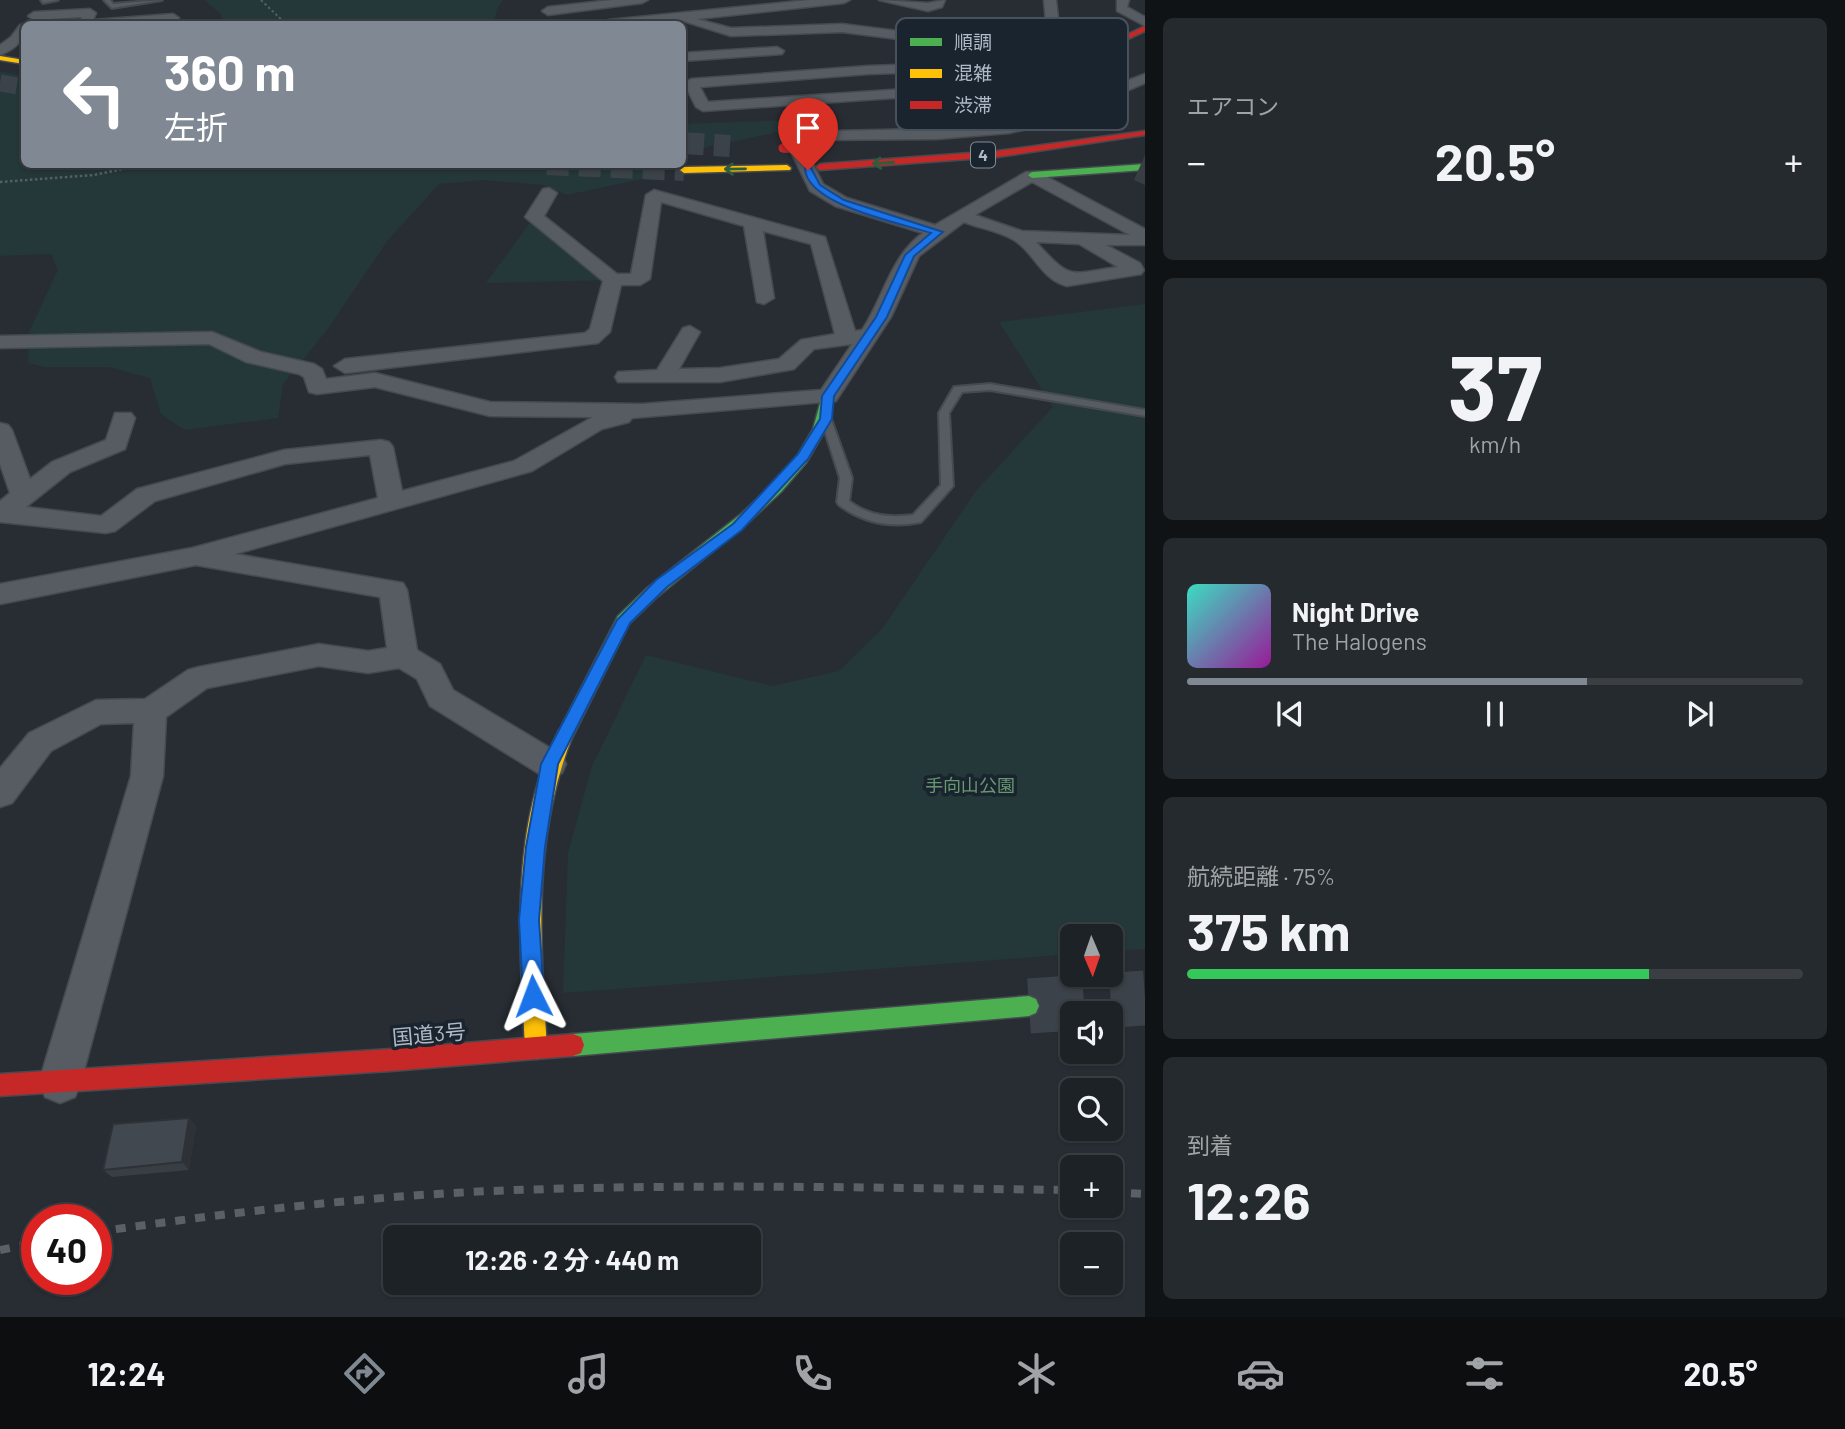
<!DOCTYPE html>
<html lang="ja">
<head>
<meta charset="utf-8">
<style>
	:root { --surface:#1d2226; --page:#252a2e; --text:#f1f3f6; --muted:#a0a4a7; --line:#3b3f43; --accent:#808993 }
	body { margin:0; font-family:Barlow,"Noto Sans JP",sans-serif; background:var(--page); color:var(--text); height:100vh; display:flex; flex-direction:column; font-size:26px; white-space:nowrap }
	* { box-sizing:border-box; margin:0 }
	p { font-size:23px; color:var(--muted) }
	.icon { flex:none; width:38px; height:38px; fill:none; stroke:currentColor; stroke-width:2; stroke-linecap:round; stroke-linejoin:round }
	.map { position:relative; flex:1; overflow:hidden }
	.panel { display:flex; flex-direction:column; gap:18px; padding:18px; background:#101315; width:700px }
	.panel>* { flex:none }
	.hud { position:absolute; left:21px; top:21px; width:665px; height:147px; border-radius:10px; box-shadow:0 2px 5px #0004,0 0 0 2px var(--line); background:#808993; color:#fff; overflow:hidden }
	.needle { width:46px; rotate:178deg }
	.controls { position:absolute; left:1060px; top:924px; display:grid; gap:14px }
	.controls a { display:grid; place-items:center; width:63px; height:63px; border-radius:10px; background:var(--surface); box-shadow:0 2px 5px #0004,0 0 0 2px var(--line); font-size:35px }
	.speed { position:absolute; left:21px; top:1204px; display:flex; gap:14px; font-size:35px; font-weight:700; text-align:center }
	.speed>* { display:grid; place-content:center; width:91px; height:91px; border-radius:50%; background:var(--surface); box-shadow:0 2px 5px #0004,0 0 0 2px var(--line); line-height:1 }
	.speed .limit { border:10px solid #d22; background:#fff; color:#111 }
	.pin { position:absolute; display:grid; place-items:center; width:60px; height:60px; color:#fff; margin:-72px -30px; border-radius:50% 50% 50% 0; rotate:-45deg; box-shadow:0 0 7px #0007 }
	.pin .icon { rotate:45deg }
	.me { position:absolute; width:77px; margin:-38px; rotate:357deg; stroke-linejoin:round; filter:drop-shadow(0 0 5px #0008) }
	.turn { display:flex; align-items:center; gap:24px; height:147px; padding:0 28px; font-size:32px }
	.turn .icon { width:91px; height:91px; stroke-width:2.5 }
	.turn b { display:block; font-size:49px; line-height:60px }
	.big { font-size:52px; font-weight:700; line-height:1.1 }
	.panel .tile { flex:1; display:flex; flex-direction:column; justify-content:center; gap:10px; min-width:0; padding:0 24px; border-radius:10px; background:var(--page) }
	.panel .dial { align-items:center; gap:0 }
	.dial b { font-size:91px; line-height:1 }
	.song { display:flex; align-items:center; gap:21px }
	.cover { width:84px; height:84px; border-radius:10px; background:linear-gradient(135deg,hsl(170 70% 55%),hsl(300 70% 35%)) }
	.played { height:7px; border-radius:4px; background:linear-gradient(90deg,var(--accent) 65%,var(--line) 65%) }
	.keys { display:flex; justify-content:space-around; direction:ltr }
	.heat { display:flex; justify-content:space-between; align-items:center; font-size:38px; direction:ltr }
	.charge { height:10px; border-radius:5px; background:linear-gradient(90deg,#34c759 75%,var(--line) 0) }
	.trip { position:absolute; left:383px; top:1225px; width:378px; height:70px; border-radius:10px; background:var(--surface); box-shadow:0 2px 5px #0004,0 0 0 2px var(--line); font-weight:700; line-height:70px; text-align:center }
	.tab-bar { display:flex; height:112px; justify-content:space-around; align-items:center; background:#0c0e0f; color:var(--muted) }
	.tab-bar .icon { width:49px; height:49px }
	.tab-bar .current { color:var(--accent) }
	.tab-bar b { font-size:32px; color:var(--text) }
	main { display:flex; flex:1; min-height:0 }
	.map>svg:first-child { display:block }
	.green { fill:#243739 }
	.lines { fill:none; stroke-linecap:round; stroke-linejoin:round }
	.highway-tunnel-far2 { stroke:#3c4249; stroke-width:17; stroke-dasharray:17 9; stroke-linecap:butt }
	.highway-tunnel-far1 { stroke:#3c4249; stroke-width:22; stroke-dasharray:22 10; stroke-linecap:butt }
	.highway-tunnel { stroke:#3c4249; stroke-width:55; stroke-dasharray:55 27; stroke-linecap:butt }
	.lane-casing { stroke:#444a50; stroke-width:4 }
	.street-casing { stroke:#444a50; stroke-width:3 }
	.fast-casing { stroke:#444a50; stroke-width:3 }
	.slow-casing { stroke:#444a50; stroke-width:3 }
	.jam-casing { stroke:#444a50; stroke-width:3 }
	.path-far1 { stroke:#585f64; stroke-width:2; stroke-dasharray:2.5 2.5; stroke-linecap:butt }
	.path { stroke:#585f64; stroke-width:2.5; stroke-dasharray:2.5 2.5; stroke-linecap:butt }
	.lane { fill:#575c62; fill-rule:evenodd }
	.street { fill:#575c62; fill-rule:evenodd }
	.fast { fill:#4caf50; fill-rule:evenodd }
	.slow { fill:#ffc107; fill-rule:evenodd }
	.jam { fill:#c62828; fill-rule:evenodd }
	.rail { stroke:#5a6066; stroke-width:8; stroke-dasharray:10 10; stroke-linecap:butt }
	.jam-bridge-casing { stroke:#44494f; stroke-width:10; stroke-linecap:butt }
	.jam-bridge { stroke:#c62828; stroke-width:9 }
	.wall { fill:#393e44 }
	.shaded-wall { fill:#2e3237 }
	.building { fill:#42484f; stroke:#2e3237; stroke-width:2 }
	.oneway { stroke:#2e5c3c }
	.route { fill:#1a73e8; stroke:#114b97; stroke-width:2 }
	.labels { text-anchor:middle; stroke-width:7; stroke-linejoin:round; paint-order:stroke }
	.shield { fill:#1a242e; stroke:#838d98; stroke-width:2 }
	.shield-label { font-size:16px; font-weight:bold; fill:#b0bac6 }
	.park-label { font-size:18px; fill:#679770; stroke:#1a242e }
	.near-street-label { font-size:21px; fill:#b0bac6; stroke:#1a242e }
	.key { fill:#1a242e; stroke:#47515c; stroke-width:2 }
	.key-label { font-size:19px; fill:#b0bac6 }
</style>
</head>
<body>
<main>
<div class="map">
<svg width="1145" height="1317" viewBox="0 0 1145 1317">
	<rect width="100%" height="100%" fill="#272d33"/>
	<g class="green">
		<polygon points="204,0 503,0 497,9 494,24 219,24 222,15"/>
		<polygon points="0,71 24,76 24,164 660,165 642,179 567,195 543,185 483,180 439,184 388,240 327,330 283,384 278,418 184,430 161,414 150,378 109,367 44,367 28,363 29,332 58,270 51,254 0,256"/>
		<polygon points="818,119 821,123 683,152 683,124"/>
		<polygon points="534,217 613,280 486,283"/>
		<polygon points="1145,304 1145,949 1111,951 1111,936 1073,936 1073,954 563,993 568,853 592,766 646,655 772,686 839,671 882,629 976,491 1053,407 999,322"/>
	</g>
	<g class="lines">
		<polyline class="highway-tunnel-far2" points="0,83 24,87"/>
		<g class="highway-tunnel-far1">
			<polyline points="682,143 730,146"/>
			<polyline points="547,164 684,170"/>
		</g>
		<polyline class="highway-tunnel" points="1029,1006 1145,998"/>
		<defs>
			<g id="lane">
				<polygon points="41,0 58,0 43,3"/>
				<polygon points="104,0 110,0 113,4 162,0 112,8"/>
				<path d="M990 384 1145 410V416L990 390 962 392 949 413 953 486 921 522C892 528 863 523 839 505L837 502 840 478 821 419 822 417 826 416 831 419 852 478 849 501C869 516 889 518 913 515L941 485 939 413 954 387Z"/>
			</g>
			<g id="street">
				<polygon points="612,0 648,0 642,3 548,15 542,11 548,7"/>
				<polygon points="809,0 850,0 844,3 697,19 731,28 842,24 1017,46 1024,50 1017,54 842,32 731,36 680,20 602,24 608,20"/>
				<polygon points="879,0 928,3 945,0 942,7 928,11"/>
				<path d="M1044 0H1056L1062 53H1072V59L1012 69 868 74 700 87 708 102 997 83 1081 107 1100 91 1145 74V83L1105 100 1089 115 1009 133 937 139 801 140 823 184 847 198 935 225 1026 172H1038L1145 229V245H1106L1140 263 1144 270 1141 274 1067 286C1040 279 1034 251 1012 239 998 231 979 228 964 222L919 256 891 317 836 401 632 418 629 422 602 429 532 471 235 554 403 583 407 590 417 650 440 664 453 690 562 755 566 764 562 773 550 777 538 773 430 706 417 679 399 668 368 673 319 666 207 688 166 717 163 776 81 1082 75 1097 60 1103 45 1097 39 1082 131 776 134 723 101 724 51 751 12 803 0 807V768L29 733 96 700 145 699 188 670 199 667 319 644 368 651 387 648 380 597 196 565 0 604V584L192 548 378 498 370 455 285 464 155 501 115 531 106 533 0 522V501L10 493 0 464V423L8 425 12 430 30 479 52 462 106 440 115 413H131L135 418 125 449 70 472 26 507 101 516 137 489 284 450 381 440 389 442 393 447 402 491 514 461 593 417 490 416 375 387 317 394 309 392 304 377 299 374 246 362 209 344 0 348V336L212 332 261 352 314 364 322 369 326 379 375 373 490 402 642 404 821 390 852 344 814 349 794 369 720 382H618L615 377 618 372 657 370 683 328 690 326 700 332 679 369 720 368 779 359 801 340 835 334 811 244 763 231 774 298 764 304 757 302 744 226 661 202 650 279 640 285H621L610 332 598 343 345 373 334 366 345 359 585 333 590 329 603 281 525 217 543 189 549 188 557 193 544 216 617 274H631L646 195 654 190 825 237 855 331 862 330C883 299 891 255 923 233L835 206 810 191 783 135 786 132 973 128 1067 112 996 91 703 111 696 107 684 83 691 79 868 66 1012 61 1049 55ZM1032 182 1130 235 1022 231 975 215ZM1036 242 1079 244 1118 267C1067 274 1072 281 1036 242Z"/>
				<polygon points="1117,0 1129,0 1127,7 1145,17 1145,26 1117,11"/>
				<polygon points="90,9 96,13 93,20 173,14 179,18 177,24 79,24 82,17 34,20 28,16 34,12"/>
				<path d="M25 24C24 41 16 49 0 55V45L11 37 20 25Z"/>
				<polygon points="777,47 784,51 782,54 682,61 682,53"/>
			</g>
			<g id="fast">
				<polygon points="1145,164 1145,170 1032,178 1028,175 1032,172"/>
				<polygon points="828,392 834,396 826,429 806,463 781,492 751,520 657,597 629,624 571,740 559,740 557,735 618,616 646,589 741,514 771,486 796,458 813,429 822,396"/>
				<polygon points="1029,996 1036,999 1039,1006 1036,1013 1029,1016 573,1056 565,1053 562,1045 565,1037 573,1034"/>
			</g>
			<g id="slow">
				<polygon points="0,56 24,60 24,64 0,60"/>
				<polygon points="787,165 791,168 790,170 684,173 680,170 684,167"/>
				<path d="M565 728 571 730 573 735C532 837 540 940 547 1048L544 1056 536 1059 528 1056 525 1048C520 944 509 826 559 730Z"/>
			</g>
			<g id="jam">
				<polygon points="1145,26 1145,31 1105,50 1067,58 1064,56 1101,47"/>
				<polygon points="1145,131 1145,135 997,157 820,170 816,167 820,164 997,151"/>
				<polygon points="573,1034 581,1037 584,1045 581,1053 573,1056 391,1071 0,1096 0,1074 391,1049"/>
			</g>
		</defs>
		<use href="#lane" class="lane-casing"/>
		<use href="#street" class="street-casing"/>
		<use href="#fast" class="fast-casing"/>
		<use href="#slow" class="slow-casing"/>
		<use href="#jam" class="jam-casing"/>
		<polyline class="path-far1" points="261,0 286,24"/>
		<polyline class="path" points="0,182 94,175 147,164"/>
		<use href="#lane" class="lane"/>
		<use href="#street" class="street"/>
		<use href="#fast" class="fast"/>
		<use href="#slow" class="slow"/>
		<use href="#jam" class="jam"/>
		<g class="rail">
			<polyline points="1111,1192 1145,1194"/>
			<path d="M96 1232C227 1213 358 1197 491 1191 685 1183 879 1188 1073 1190"/>
			<polyline points="0,1250 37,1243"/>
		</g>
		<defs>
			<polyline id="jam-bridge" points="783,148 820,148"/>
		</defs>
		<use href="#jam-bridge" class="jam-bridge-casing"/>
		<use href="#jam-bridge" class="jam-bridge"/>
	</g>
	<g class="wall">
		<polygon points="1145,155 1145,185 1134,180"/>
		<polygon points="189,1118 196,1126 189,1170 112,1177 103,1170"/>
	</g>
	<polygon class="shaded-wall" points="189,1118 196,1126 189,1170 182,1162"/>
	<polygon class="building" points="189,1118 182,1162 103,1170 113,1124"/>
	<defs><path id="oneway-shaft" d="M-6 0H5M1.5-3L5.5 0L1.5 3" fill="none" stroke-width="1.6" stroke-linecap="round" stroke-linejoin="round" transform="scale(1.75)"/></defs>
	<g class="oneway">
		<use href="#oneway-shaft" transform="translate(883 163) rotate(176)"/>
		<use href="#oneway-shaft" transform="translate(735 169) rotate(179)"/>
	</g>
	<path class="route" d="M805 168H811L820 185 844 200 943 232 914 256 887 317 834 396 832 419 808 459 742 530 667 587 630 623 558 764 545 847 539 920 544 996 540 1004 533 1007 526 1004 523 996 519 920 526 847 541 764 617 620 656 580 733 524 798 454 820 419 822 396 876 317 905 255 931 233C900 223 806 205 805 168Z"/>
	<g class="labels">
		<rect class="shield" x="971" y="142.5" width="24" height="25" rx="5"/>
		<g class="shield-label">
			<text x="983" y="161">4</text>
		</g>
		<g class="park-label">
			<text x="970" y="792">手向山公園</text>
		</g>
		<g class="near-street-label">
			<text transform="translate(429 1035) rotate(-5)" y="7">国道3号</text>
		</g>
	</g>
	<rect x="896" y="18" width="232" height="112" rx="10" class="key"/>
	<rect x="910" y="38" width="32" height="8" fill="#4caf50"/>
	<rect x="910" y="69" width="32" height="9" fill="#ffc107"/>
	<rect x="910" y="101" width="32" height="8" fill="#c62828"/>
	<g class="key-label">
		<text x="954" y="49">順調</text>
		<text x="954" y="80">混雑</text>
		<text x="954" y="112">渋滞</text>
	</g>
</svg>
<div class="controls">
<a><svg class="needle" viewBox="-14 -14 28 28"><path d="M0-13l5 13h-10z" fill="#e53935"/><path d="M0 13l5-13h-10z" fill="#a0a4a7"/></svg></a>
<a><svg class="icon" aria-label="sound" viewBox="0 0 24 24"><path d="M4 9h4l5-4v14l-5-4H4zM17 9q2 3 0 6"/></svg></a>
<a><svg class="icon" aria-label="search" viewBox="0 0 24 24"><circle cx="10" cy="10" r="6"/><path d="M15 15l6 6"/></svg></a>
<a>+</a>
<a>−</a>
</div>
<div class="speed"><div class="limit">40</div></div>
<div class="pin" style="left:808px;top:170px;background:#d93025"><svg class="icon" aria-label="arrive" viewBox="0 0 24 24"><path d="M6 21V4h12l-3 4 3 4H6"/></svg></div>
<svg class="me" style="left:533px;top:996px" viewBox="-20 -20 40 40"><path d="M0-17L14 15 0 8-14 15z" fill="#1a73e8" stroke="#fff" stroke-width="4"/></svg>
<div class="trip">12:26 · 2 分 · 440 m</div>
<div class="hud">
<div class="turn"><svg class="icon" aria-label="left" viewBox="0 0 24 24"><path d="M17 20v-9H6M10 6l-5 5 5 5"/></svg><div><b>360 m</b>左折</div></div>
</div>
</div>
<section class="panel">
<div class="tile"><p>エアコン</p>
<div class="heat"><a>−</a><b class="big">20.5°</b><a>+</a></div>
</div>
<div class="tile dial"><b>37</b><p>km/h</p></div>
<div class="tile">
<div class="song"><i class="cover"></i><div><b>Night Drive</b><p>The Halogens</p></div></div>
<div class="played"></div>
<div class="keys"><svg class="icon" aria-label="previous" viewBox="0 0 24 24"><path d="M18 5L8 12l10 7zM5 5v14"/></svg><svg class="icon" aria-label="pause" viewBox="0 0 24 24"><path d="M8 5v14M16 5v14"/></svg><svg class="icon" aria-label="next" viewBox="0 0 24 24"><path d="M6 5l10 7-10 7zM19 5v14"/></svg></div>
</div>
<div class="tile"><p>航続距離 · 75%</p><b class="big">375 km</b><div class="charge"></div></div>
<div class="tile"><p>到着</p><b class="big">12:26</b></div>
</section>
</main>
<nav class="tab-bar">
<b>12:24</b>
<svg class="icon current" aria-label="directions" viewBox="0 0 24 24"><path d="M12 3l9 9-9 9-9-9zM9 14v-3h6M13 9l2 2-2 2"/></svg>
<svg class="icon" aria-label="music" viewBox="0 0 24 24"><path d="M9 18V5l10-2v13"/><circle cx="6" cy="18" r="3"/><circle cx="16" cy="16" r="3"/></svg>
<svg class="icon" aria-label="phone" viewBox="0 0 24 24"><path d="M5 4h4l2 5-3 2q2 4 5 5l2-3 5 2v4C11 20 4 13 5 4z"/></svg>
<svg class="icon" aria-label="climate" viewBox="0 0 24 24"><path d="M12 3v18M4 7l16 10M4 17L20 7"/></svg>
<svg class="icon" aria-label="car" viewBox="0 0 24 24"><path d="M5 17H2v-5l4-1 3-4h7l3 4 3 1v5h-3M9 17h6M6 11h13"/><circle cx="7" cy="17" r="2"/><circle cx="17" cy="17" r="2"/></svg>
<svg class="icon" aria-label="filters" viewBox="0 0 24 24"><path d="M4 7h16M4 17h16"/><circle cx="9" cy="7" r="2"/><circle cx="15" cy="17" r="2"/></svg>
<b>20.5°</b>
</nav>
</body>
</html>
